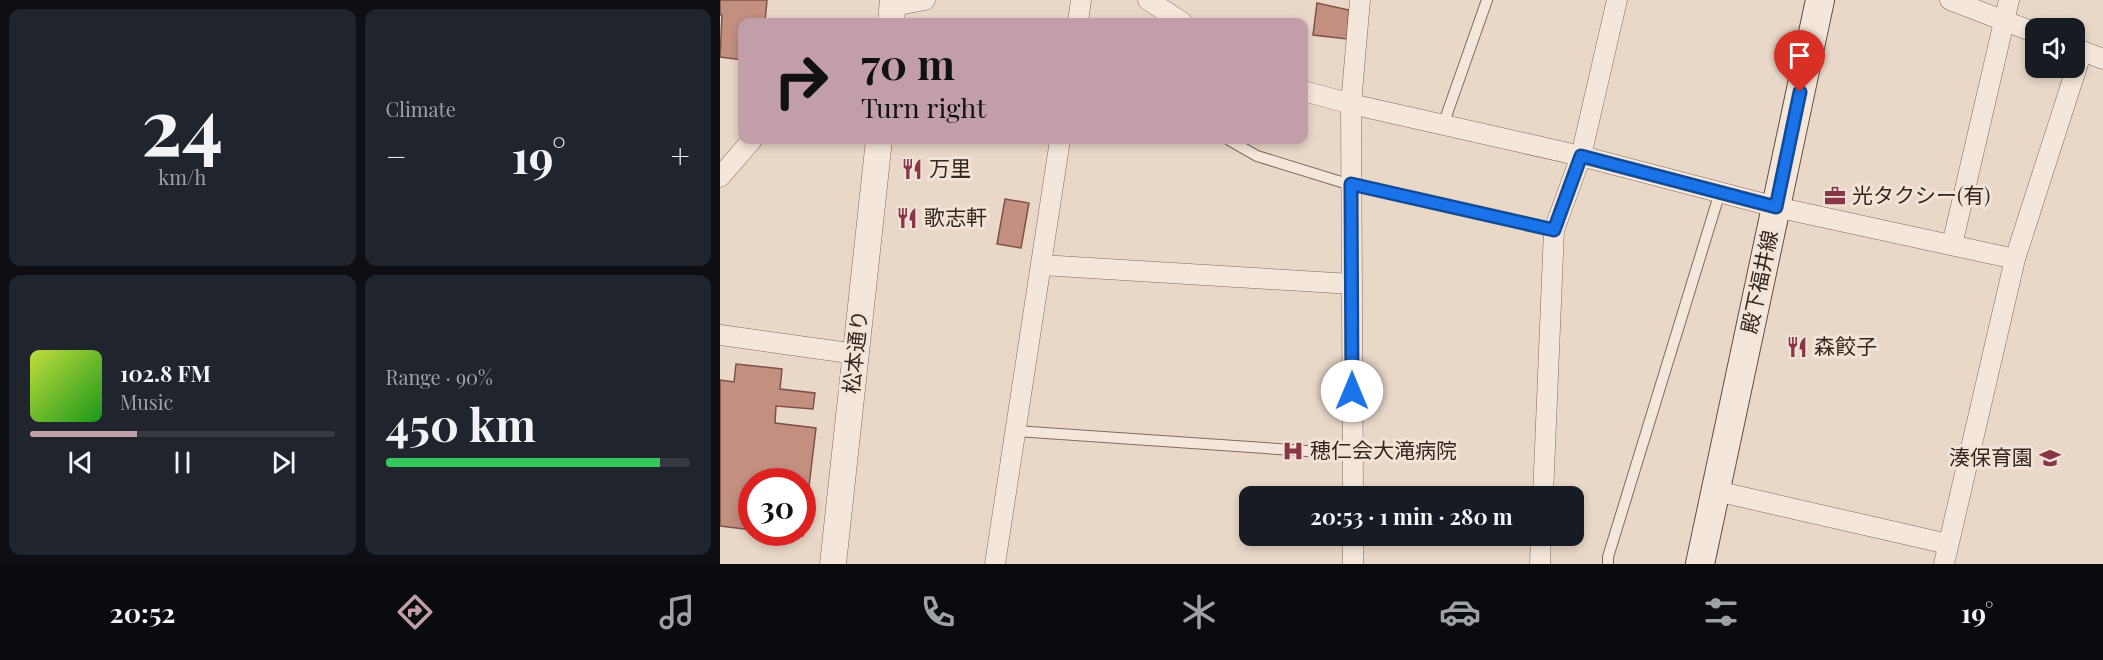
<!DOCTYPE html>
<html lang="en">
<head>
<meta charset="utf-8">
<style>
	:root { --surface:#171b24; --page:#20242c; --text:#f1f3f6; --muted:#9ea1a6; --line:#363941; --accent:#c29ea8 }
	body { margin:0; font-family:"Playfair Display","Noto Sans JP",serif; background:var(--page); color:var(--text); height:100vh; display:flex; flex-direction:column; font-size:22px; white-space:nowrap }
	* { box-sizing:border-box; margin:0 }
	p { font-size:20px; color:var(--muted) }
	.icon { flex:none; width:33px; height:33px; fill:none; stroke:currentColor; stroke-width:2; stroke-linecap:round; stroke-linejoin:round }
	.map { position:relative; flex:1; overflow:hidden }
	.details { display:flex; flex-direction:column; gap:9px; padding:9px; background:#0d0f14; width:720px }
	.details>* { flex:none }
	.guide { position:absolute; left:18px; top:18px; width:570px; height:126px; border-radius:12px; box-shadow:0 3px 9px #0003; background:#c29ea8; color:#111; overflow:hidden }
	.tools { position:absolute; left:1305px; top:18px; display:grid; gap:12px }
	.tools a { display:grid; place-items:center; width:60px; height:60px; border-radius:12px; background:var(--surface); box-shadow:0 3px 9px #0003; font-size:30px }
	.speed { position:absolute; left:18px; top:468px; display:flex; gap:12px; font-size:30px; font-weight:700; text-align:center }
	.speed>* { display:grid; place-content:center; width:78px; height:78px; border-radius:50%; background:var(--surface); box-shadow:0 3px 9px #0003; line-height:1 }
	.speed .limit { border:9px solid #d22; background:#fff; color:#111 }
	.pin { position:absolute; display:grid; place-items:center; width:51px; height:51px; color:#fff; margin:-62px -26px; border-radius:50% 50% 50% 0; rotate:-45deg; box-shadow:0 0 6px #0007 }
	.pin .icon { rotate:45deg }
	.me { position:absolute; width:66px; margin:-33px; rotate:0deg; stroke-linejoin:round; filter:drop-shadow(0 0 4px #0008) }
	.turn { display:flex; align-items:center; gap:21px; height:126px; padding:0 24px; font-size:27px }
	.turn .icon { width:78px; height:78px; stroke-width:2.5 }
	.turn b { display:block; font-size:42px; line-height:51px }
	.big { font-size:45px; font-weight:700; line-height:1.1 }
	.details .widget { flex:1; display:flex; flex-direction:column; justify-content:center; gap:9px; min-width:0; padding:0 21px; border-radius:12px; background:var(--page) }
	.details .dial { align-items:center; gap:0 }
	.dial b { font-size:78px; line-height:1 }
	.song { display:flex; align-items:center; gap:18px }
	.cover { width:72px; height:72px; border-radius:9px; background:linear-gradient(135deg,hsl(70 70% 55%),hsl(120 70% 35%)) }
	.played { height:6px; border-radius:3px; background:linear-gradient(90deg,var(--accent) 35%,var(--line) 35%) }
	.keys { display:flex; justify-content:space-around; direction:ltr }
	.heat { display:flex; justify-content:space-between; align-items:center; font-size:33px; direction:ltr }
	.charge { height:9px; border-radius:4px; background:linear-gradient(90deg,#34c759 90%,var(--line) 0) }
	.details .tiles { flex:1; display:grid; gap:9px; grid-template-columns:repeat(2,1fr) }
	.trip { position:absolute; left:519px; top:486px; width:345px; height:60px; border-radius:12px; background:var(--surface); box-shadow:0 3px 9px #0003; font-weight:700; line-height:60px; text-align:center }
	.dock { display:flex; height:96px; justify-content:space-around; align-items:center; background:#090b0e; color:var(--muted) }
	.dock .icon { width:42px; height:42px }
	.dock .active { color:var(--accent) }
	.dock b { font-size:27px; color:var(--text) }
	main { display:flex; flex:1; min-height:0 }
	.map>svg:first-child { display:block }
	.building { fill:#c28f81; stroke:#7e5247; stroke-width:1.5 }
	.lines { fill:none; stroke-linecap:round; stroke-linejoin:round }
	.service-casing { stroke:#826a5e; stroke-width:12 }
	.minor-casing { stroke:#826a5e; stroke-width:21 }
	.tertiary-casing { stroke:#826a5e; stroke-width:27 }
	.secondary-casing { stroke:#644c41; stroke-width:30 }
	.service { stroke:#f4e6d9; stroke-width:10 }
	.minor { stroke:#f4e6d9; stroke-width:20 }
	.tertiary { stroke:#f4e6d9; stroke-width:26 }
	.secondary { stroke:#f4e6d9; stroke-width:28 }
	.route-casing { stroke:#114b97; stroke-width:15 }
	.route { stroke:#1a73e8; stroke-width:10 }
	.labels { text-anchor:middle; stroke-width:6; stroke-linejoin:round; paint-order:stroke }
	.poi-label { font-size:21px; fill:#342620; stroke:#f1e3d5; text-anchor:start }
	.street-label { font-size:21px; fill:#342620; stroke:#f1e3d5 }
</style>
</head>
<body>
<main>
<section class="details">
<div class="tiles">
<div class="widget dial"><b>24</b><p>km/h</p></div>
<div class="widget"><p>Climate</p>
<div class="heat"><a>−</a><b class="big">19°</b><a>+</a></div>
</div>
<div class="widget">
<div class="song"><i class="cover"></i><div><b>102.8 FM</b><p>Music</p></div></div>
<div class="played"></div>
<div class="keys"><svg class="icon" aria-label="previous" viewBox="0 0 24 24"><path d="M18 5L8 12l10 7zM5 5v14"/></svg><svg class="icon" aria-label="pause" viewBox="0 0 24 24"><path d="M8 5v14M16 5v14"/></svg><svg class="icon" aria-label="next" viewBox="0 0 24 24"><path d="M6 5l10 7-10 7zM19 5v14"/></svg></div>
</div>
<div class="widget"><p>Range · 90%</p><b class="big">450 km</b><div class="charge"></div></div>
</div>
</section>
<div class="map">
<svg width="1383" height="564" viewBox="0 0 1383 564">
	<rect width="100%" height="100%" fill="#e9d7c7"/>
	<g class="building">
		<polygon points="0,0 47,0 45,22 22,22 22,60 0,57 2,15 0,15"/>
		<polygon points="597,3 629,10 627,39 593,35"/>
		<polygon points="285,199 309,203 301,248 277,244"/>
		<polygon points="16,364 62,369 60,389 95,393 93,409 56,406 55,423 96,428 83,536 55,532 82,532 82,482 32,482 32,530 0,526 0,380 14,382"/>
	</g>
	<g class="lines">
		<defs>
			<g id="service">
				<polyline points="723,125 767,0"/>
				<polyline points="509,140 537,156 631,185 834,230"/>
				<polyline points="295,431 632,454"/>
				<polyline points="888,564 888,557 1000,192"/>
			</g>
			<g id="minor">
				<polyline points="428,0 462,22"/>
				<polyline points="1230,0 1316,33"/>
				<polyline points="173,6 205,0"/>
				<polyline points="358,22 361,0"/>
				<polyline points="1354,48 1383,59"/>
				<polyline points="584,91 631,104 861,156 1056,207 1295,259"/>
				<polyline points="0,177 32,140"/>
				<polyline points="1232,245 1289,0"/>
				<polyline points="321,265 632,284"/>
				<polyline points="0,335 136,354"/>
				<polyline points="996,491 1228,544"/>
				<polyline points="633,496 631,104 640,0"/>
				<polyline points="823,496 834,230 861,156 897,0"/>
				<polyline points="633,536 633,564"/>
				<polyline points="275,564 340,140"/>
				<polyline points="820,564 821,536"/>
				<polyline points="1224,564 1295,259 1362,51"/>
			</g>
			<g id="tertiary">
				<polyline points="171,22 173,0"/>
				<polyline points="113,564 159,140"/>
			</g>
			<polyline id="secondary" points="980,564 1100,0"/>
		</defs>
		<use href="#service" class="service-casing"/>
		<use href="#minor" class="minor-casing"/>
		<use href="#tertiary" class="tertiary-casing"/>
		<use href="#secondary" class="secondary-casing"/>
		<use href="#service" class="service"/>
		<use href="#minor" class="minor"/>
		<use href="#tertiary" class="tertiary"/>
		<use href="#secondary" class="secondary"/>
	</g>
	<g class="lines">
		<defs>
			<polyline id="route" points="632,391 631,184 834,230 861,156 1056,207 1080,92"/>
		</defs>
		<use href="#route" class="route-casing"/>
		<use href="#route" class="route"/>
	</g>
	<defs>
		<symbol id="restaurant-bare" viewBox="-9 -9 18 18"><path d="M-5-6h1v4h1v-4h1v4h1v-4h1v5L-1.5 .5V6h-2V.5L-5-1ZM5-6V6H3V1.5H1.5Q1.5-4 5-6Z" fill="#893648" stroke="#f1e3d5" stroke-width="2.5" paint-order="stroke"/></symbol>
		<symbol id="office-bare" viewBox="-9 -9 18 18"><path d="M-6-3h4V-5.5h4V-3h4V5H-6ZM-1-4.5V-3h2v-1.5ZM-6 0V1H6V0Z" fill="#893648" stroke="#f1e3d5" stroke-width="2.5" paint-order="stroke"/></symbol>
		<symbol id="hospital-bare" viewBox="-9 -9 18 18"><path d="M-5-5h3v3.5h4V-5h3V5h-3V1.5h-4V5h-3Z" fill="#893648" stroke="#f1e3d5" stroke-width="2.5" paint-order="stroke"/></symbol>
		<symbol id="school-bare" viewBox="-9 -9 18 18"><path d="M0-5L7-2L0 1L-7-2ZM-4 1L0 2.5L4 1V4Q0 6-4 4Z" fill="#893648" stroke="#f1e3d5" stroke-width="2.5" paint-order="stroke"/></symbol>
	</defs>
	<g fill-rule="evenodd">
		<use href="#restaurant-bare" x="177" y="154" width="30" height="30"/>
		<use href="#office-bare" x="1100" y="181" width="30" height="30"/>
		<use href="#restaurant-bare" x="172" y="203" width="30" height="30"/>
		<use href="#restaurant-bare" x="1062" y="332" width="30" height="30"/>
		<use href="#hospital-bare" x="558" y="436" width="30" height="30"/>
		<use href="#school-bare" x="1315" y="443" width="30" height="30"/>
	</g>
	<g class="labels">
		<g class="poi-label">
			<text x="209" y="176">万里</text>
			<text x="1132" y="203">光タクシー(有)</text>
			<text x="204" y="225">歌志軒</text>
			<text x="1094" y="354">森餃子</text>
			<text x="590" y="458">穂仁会大滝病院</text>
			<text x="1313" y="465" text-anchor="end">湊保育園</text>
		</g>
		<g class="street-label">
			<text transform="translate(1040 282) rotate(-78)" y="7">殿下福井線</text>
			<text transform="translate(136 352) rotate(-84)" y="7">松本通り</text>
		</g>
	</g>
</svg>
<div class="tools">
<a><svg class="icon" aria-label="sound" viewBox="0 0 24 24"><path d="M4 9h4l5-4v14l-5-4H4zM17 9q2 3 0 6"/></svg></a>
</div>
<div class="speed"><div class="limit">30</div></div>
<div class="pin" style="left:1080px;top:92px;background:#d93025"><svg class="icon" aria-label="arrive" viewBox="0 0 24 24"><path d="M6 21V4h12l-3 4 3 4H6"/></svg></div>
<svg class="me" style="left:632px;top:391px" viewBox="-20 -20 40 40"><circle r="19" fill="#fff"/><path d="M0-13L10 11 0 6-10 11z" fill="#1a73e8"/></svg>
<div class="trip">20:53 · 1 min · 280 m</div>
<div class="guide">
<div class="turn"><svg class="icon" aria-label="right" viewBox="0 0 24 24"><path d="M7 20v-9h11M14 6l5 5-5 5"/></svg><div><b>70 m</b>Turn right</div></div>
</div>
</div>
</main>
<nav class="dock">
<b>20:52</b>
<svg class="icon active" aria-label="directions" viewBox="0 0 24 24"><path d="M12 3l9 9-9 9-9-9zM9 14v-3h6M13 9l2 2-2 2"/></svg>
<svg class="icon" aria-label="music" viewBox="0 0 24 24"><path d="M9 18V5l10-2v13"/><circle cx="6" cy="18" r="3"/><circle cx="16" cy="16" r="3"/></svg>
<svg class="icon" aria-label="phone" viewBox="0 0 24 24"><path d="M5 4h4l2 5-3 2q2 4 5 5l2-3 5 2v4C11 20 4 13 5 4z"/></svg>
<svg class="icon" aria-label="climate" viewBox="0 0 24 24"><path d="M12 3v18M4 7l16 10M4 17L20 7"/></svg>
<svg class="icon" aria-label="car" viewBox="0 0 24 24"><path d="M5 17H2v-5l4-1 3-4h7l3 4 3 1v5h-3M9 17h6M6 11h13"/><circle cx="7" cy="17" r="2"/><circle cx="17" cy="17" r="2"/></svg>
<svg class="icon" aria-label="filters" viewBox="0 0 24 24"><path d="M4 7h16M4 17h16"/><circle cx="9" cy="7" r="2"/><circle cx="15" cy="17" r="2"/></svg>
<b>19°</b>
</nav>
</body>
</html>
